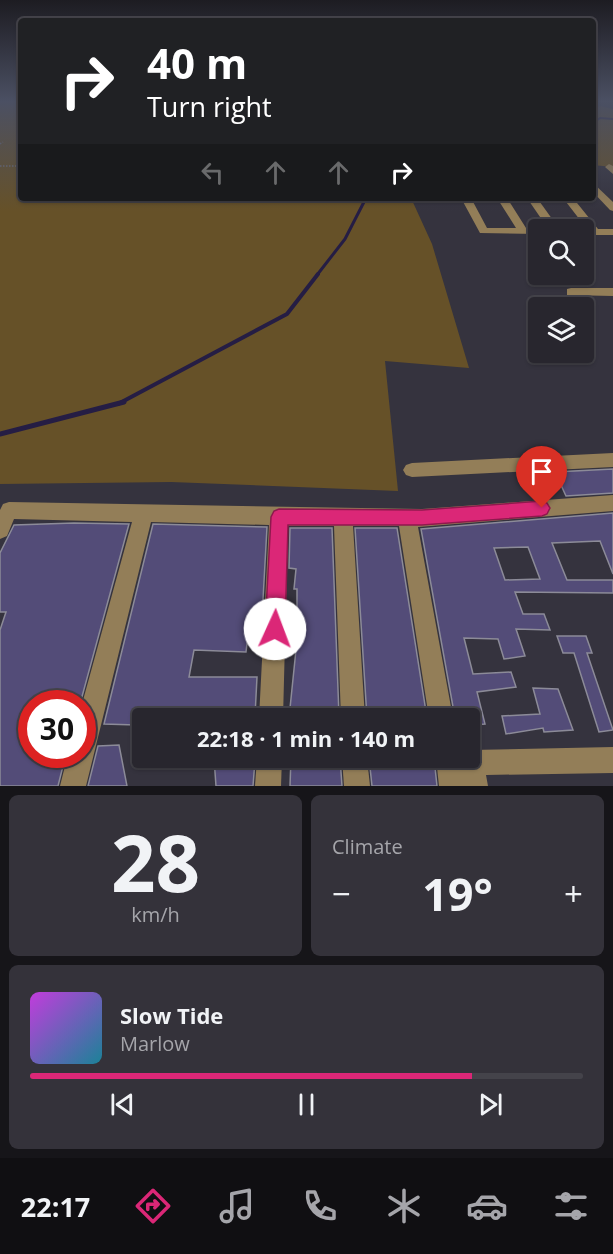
<!DOCTYPE html>
<html lang="en">
<head>
<meta charset="utf-8">
<style>
	:root { --surface:#28262e; --page:#34323a; --text:#f1f3f6; --muted:#a5a5aa; --line:#44434a; --accent:#db2777 }
	body { margin:0; font-family:"Open Sans",sans-serif; background:var(--page); color:var(--text); height:100vh; display:flex; flex-direction:column; font-size:22px; white-space:nowrap }
	* { box-sizing:border-box; margin:0 }
	p { font-size:20px; color:var(--muted) }
	.icon { flex:none; width:33px; height:33px; fill:none; stroke:currentColor; stroke-width:2; stroke-linecap:round; stroke-linejoin:round }
	.map { position:relative; height:786px; overflow:hidden }
	.panel { display:flex; flex-direction:column; gap:9px; padding:9px; background:#161519; flex:1 }
	.panel>* { flex:none }
	.banner { position:absolute; left:18px; top:18px; width:578px; height:183px; border-radius:6px; box-shadow:0 2px 4px #0004,0 0 0 2px var(--line); background:#202124; color:#fff; overflow:hidden }
	.fabs { position:absolute; left:528px; top:219px; display:grid; gap:12px }
	.fabs a { display:grid; place-items:center; width:66px; height:66px; border-radius:6px; background:var(--surface); box-shadow:0 2px 4px #0004,0 0 0 2px var(--line); font-size:30px }
	.speed { position:absolute; left:18px; top:690px; display:flex; gap:12px; font-size:30px; font-weight:700; text-align:center }
	.speed>* { display:grid; place-content:center; width:78px; height:78px; border-radius:50%; background:var(--surface); box-shadow:0 2px 4px #0004,0 0 0 2px var(--line); line-height:1 }
	.speed .limit { border:9px solid #d22; background:#fff; color:#111 }
	.pin { position:absolute; display:grid; place-items:center; width:51px; height:51px; color:#fff; margin:-62px -26px; border-radius:50% 50% 50% 0; rotate:-45deg; box-shadow:0 0 6px #0007 }
	.pin .icon { rotate:45deg }
	.me { position:absolute; width:66px; margin:-33px; rotate:2deg; stroke-linejoin:round; filter:drop-shadow(0 0 4px #0008) }
	.turn { display:flex; align-items:center; gap:21px; height:126px; padding:0 30px; font-size:27px }
	.turn .icon { width:78px; height:78px; stroke-width:2.5 }
	.turn b { display:block; font-size:42px; line-height:51px }
	.lanes { display:flex; align-items:center; height:57px; padding:0 30px; background:#0003; justify-content:center; gap:30px; direction:ltr }
	.lanes .off { opacity:.35 }
	.big { font-size:45px; font-weight:700; line-height:1.1 }
	.panel .tile { flex:1; display:flex; flex-direction:column; justify-content:center; gap:9px; min-width:0; padding:0 21px; border-radius:9px; background:var(--page) }
	.panel .dial { align-items:center; gap:0 }
	.dial b { font-size:78px; line-height:1 }
	.song { display:flex; align-items:center; gap:18px }
	.cover { width:72px; height:72px; border-radius:9px; background:linear-gradient(135deg,hsl(290 70% 55%),hsl(190 70% 35%)) }
	.played { height:6px; border-radius:3px; background:linear-gradient(90deg,var(--accent) 80%,var(--line) 80%) }
	.keys { display:flex; justify-content:space-around; direction:ltr }
	.heat { display:flex; justify-content:space-between; align-items:center; font-size:33px; direction:ltr }
	.panel .tiles { flex:1; display:grid; gap:9px; grid-template-columns:1fr 1fr }
	.tile:last-child { grid-column:span 2 }
	.trip { position:absolute; left:132px; top:708px; width:348px; height:60px; border-radius:6px; background:var(--surface); box-shadow:0 2px 4px #0004,0 0 0 2px var(--line); font-weight:700; line-height:60px; text-align:center }
	.menu { display:flex; height:96px; justify-content:space-around; align-items:center; background:#100f12; color:var(--muted) }
	.menu .icon { width:42px; height:42px }
	.menu .on { color:var(--accent) }
	.menu b { font-size:27px; color:var(--text) }
	.map>svg:first-child { display:block }
	.green { fill:#665128 }
	.lines { fill:none; stroke-linecap:round; stroke-linejoin:round }
	.stream-far3 { stroke:#251d44; stroke-width:2 }
	.stream-far2 { stroke:#251d44; stroke-width:3 }
	.stream-far1 { stroke:#251d44; stroke-width:4 }
	.stream { stroke:#251d44; stroke-width:5 }
	.building { fill:#534c78; stroke:#8c8b98; stroke-width:1.5; fill-rule:evenodd }
	.path { stroke:#6e6d77; stroke-width:1.5; stroke-dasharray:1.5 1.5; stroke-linecap:butt }
	.minor { fill:#937e58; fill-rule:evenodd }
	.route { fill:#db2777; stroke:#8e194d; stroke-width:1.5 }
</style>
</head>
<body>
<div class="map">
<svg width="613" height="786" viewBox="0 0 613 786">
	<rect width="100%" height="100%" fill="#35333e"/>
	<g class="green">
		<polygon points="0,101 21,101 21,198 411,198 432,244 469,368 385,361 398,491 171,482 0,484"/>
		<polygon points="600,106 613,109 613,167 593,165 593,107"/>
	</g>
	<g class="lines">
		<polyline class="stream-far3" points="592,124 600,118 613,119"/>
		<polyline class="stream-far2" points="317,275 345,239 366,198"/>
		<polyline class="stream-far1" points="118,404 287,314 318,274"/>
		<polyline class="stream" points="0,434 124,402"/>
	</g>
	<g class="building">
		<polygon points="613,469 613,493 566,496 555,472"/>
		<path d="M613 513V574L600 541 552 543 567 580H613V593L515 592 523 614H544L550 630 516 629 525 656 504 659 498 639 464 638 473 674 511 672 516 687 477 692 485 724 470 725V718H455L421 529ZM528 547 540 579 505 580 494 548Z"/>
		<polygon points="74,523 129,524 80,704 59,704 60,699 32,702 32,754 66,754 58,786 0,786 0,630 6,612 0,612 0,553 14,525"/>
		<polygon points="153,524 267,527 261,636 248,635 246,652 194,650 189,677 257,677 255,716 186,710 185,718 137,718 136,725 104,724"/>
		<polygon points="290,528 332,528 339,716 289,718 297,640 294,640 297,608 297,589 294,589 296,569 289,568"/>
		<polygon points="355,528 397,528 427,718 367,718"/>
		<polygon points="557,636 586,636 592,653 587,653 613,730 599,732 574,653 563,653"/>
		<polygon points="533,688 558,689 573,730 544,732 543,728 506,734 502,716 540,714"/>
		<polygon points="119,745 127,786 88,786 98,746"/>
		<polygon points="214,758 255,760 253,786 216,786"/>
		<polygon points="291,758 340,758 342,786 290,786"/>
		<polygon points="369,758 434,758 437,786 372,786"/>
	</g>
	<g class="lines">
		<g class="path">
			<polyline points="15,101 21,102"/>
			<polyline points="0,144 3,142"/>
			<polyline points="0,166 21,166"/>
		</g>
		<g class="minor">
			<polygon points="609,164 613,166 613,174 605,167"/>
			<polygon points="592,182 613,202 613,211 610,210 592,191"/>
			<polygon points="461,198 471,198 487,228 516,228 497,198 507,198 526,228 542,230 538,230 538,234 480,233"/>
			<polygon points="527,198 537,198 560,230 549,230"/>
			<polygon points="563,198 573,198 598,229 613,229 613,235 584,235 583,230 587,229"/>
			<polygon points="571,288 613,288 613,296 567,295 567,289"/>
			<polygon points="613,453 613,467 412,477 406,475 403,470 406,465 412,463"/>
			<polygon points="613,495 613,511 418,527 453,718 429,718 399,526 353,526 365,718 341,718 334,526 288,526 283,718 259,718 269,525 151,522 86,786 60,786 68,754 82,754 82,704 132,522 14,519 7,536 0,539 0,510 3,504 9,502 422,509"/>
			<polygon points="613,747 613,773 486,775 488,786 439,786 436,758 470,758 471,750"/>
			<polygon points="257,758 282,758 281,786 255,786"/>
			<polygon points="342,758 367,758 370,786 344,786"/>
		</g>
	</g>
	<linearGradient id="sky" x2="0" y2="1"><stop stop-color="#1d1c22"/><stop offset="0.48" stop-color="#4b5063"/><stop offset="1" stop-color="#4b5063" stop-opacity="0"/></linearGradient>
	<rect width="613" height="211" fill="url(#sky)"/>
	<polygon class="route" points="542,501 547,503 550,508 547,514 542,516 422,525 288,525 285,629 282,636 275,639 268,636 265,629 271,517 274,511 279,509 422,510"/>
</svg>
<div class="fabs">
<a><svg class="icon" aria-label="search" viewBox="0 0 24 24"><circle cx="10" cy="10" r="6"/><path d="M15 15l6 6"/></svg></a>
<a><svg class="icon" aria-label="layers" viewBox="0 0 24 24"><path d="M12 4l9 5-9 5-9-5zM3 14l9 5 9-5"/></svg></a>
</div>
<div class="speed"><div class="limit">30</div></div>
<div class="pin" style="left:542px;top:508px;background:#d93025"><svg class="icon" aria-label="arrive" viewBox="0 0 24 24"><path d="M6 21V4h12l-3 4 3 4H6"/></svg></div>
<svg class="me" style="left:275px;top:629px" viewBox="-20 -20 40 40"><circle r="19" fill="#fff"/><path d="M0-13L10 11 0 6-10 11z" fill="#db2777"/></svg>
<div class="trip">22:18 · 1 min · 140 m</div>
<div class="banner">
<div class="turn"><svg class="icon" aria-label="right" viewBox="0 0 24 24"><path d="M7 20v-9h11M14 6l5 5-5 5"/></svg><div><b>40 m</b>Turn right</div></div>
<div class="lanes"><svg class="icon off" aria-label="left" viewBox="0 0 24 24"><path d="M17 20v-9H6M10 6l-5 5 5 5"/></svg><svg class="icon off" aria-label="ahead" viewBox="0 0 24 24"><path d="M12 20V5M6 11l6-6 6 6"/></svg><svg class="icon off" aria-label="ahead" viewBox="0 0 24 24"><path d="M12 20V5M6 11l6-6 6 6"/></svg><svg class="icon" aria-label="right" viewBox="0 0 24 24"><path d="M7 20v-9h11M14 6l5 5-5 5"/></svg></div>
</div>
</div>
<section class="panel">
<div class="tiles">
<div class="tile dial"><b>28</b><p>km/h</p></div>
<div class="tile"><p>Climate</p>
<div class="heat"><a>−</a><b class="big">19°</b><a>+</a></div>
</div>
<div class="tile">
<div class="song"><i class="cover"></i><div><b>Slow Tide</b><p>Marlow</p></div></div>
<div class="played"></div>
<div class="keys"><svg class="icon" aria-label="previous" viewBox="0 0 24 24"><path d="M18 5L8 12l10 7zM5 5v14"/></svg><svg class="icon" aria-label="pause" viewBox="0 0 24 24"><path d="M8 5v14M16 5v14"/></svg><svg class="icon" aria-label="next" viewBox="0 0 24 24"><path d="M6 5l10 7-10 7zM19 5v14"/></svg></div>
</div>
</div>
</section>
<nav class="menu">
<b>22:17</b>
<svg class="icon on" aria-label="directions" viewBox="0 0 24 24"><path d="M12 3l9 9-9 9-9-9zM9 14v-3h6M13 9l2 2-2 2"/></svg>
<svg class="icon" aria-label="music" viewBox="0 0 24 24"><path d="M9 18V5l10-2v13"/><circle cx="6" cy="18" r="3"/><circle cx="16" cy="16" r="3"/></svg>
<svg class="icon" aria-label="phone" viewBox="0 0 24 24"><path d="M5 4h4l2 5-3 2q2 4 5 5l2-3 5 2v4C11 20 4 13 5 4z"/></svg>
<svg class="icon" aria-label="climate" viewBox="0 0 24 24"><path d="M12 3v18M4 7l16 10M4 17L20 7"/></svg>
<svg class="icon" aria-label="car" viewBox="0 0 24 24"><path d="M5 17H2v-5l4-1 3-4h7l3 4 3 1v5h-3M9 17h6M6 11h13"/><circle cx="7" cy="17" r="2"/><circle cx="17" cy="17" r="2"/></svg>
<svg class="icon" aria-label="filters" viewBox="0 0 24 24"><path d="M4 7h16M4 17h16"/><circle cx="9" cy="7" r="2"/><circle cx="15" cy="17" r="2"/></svg>
</nav>
</body>
</html>
